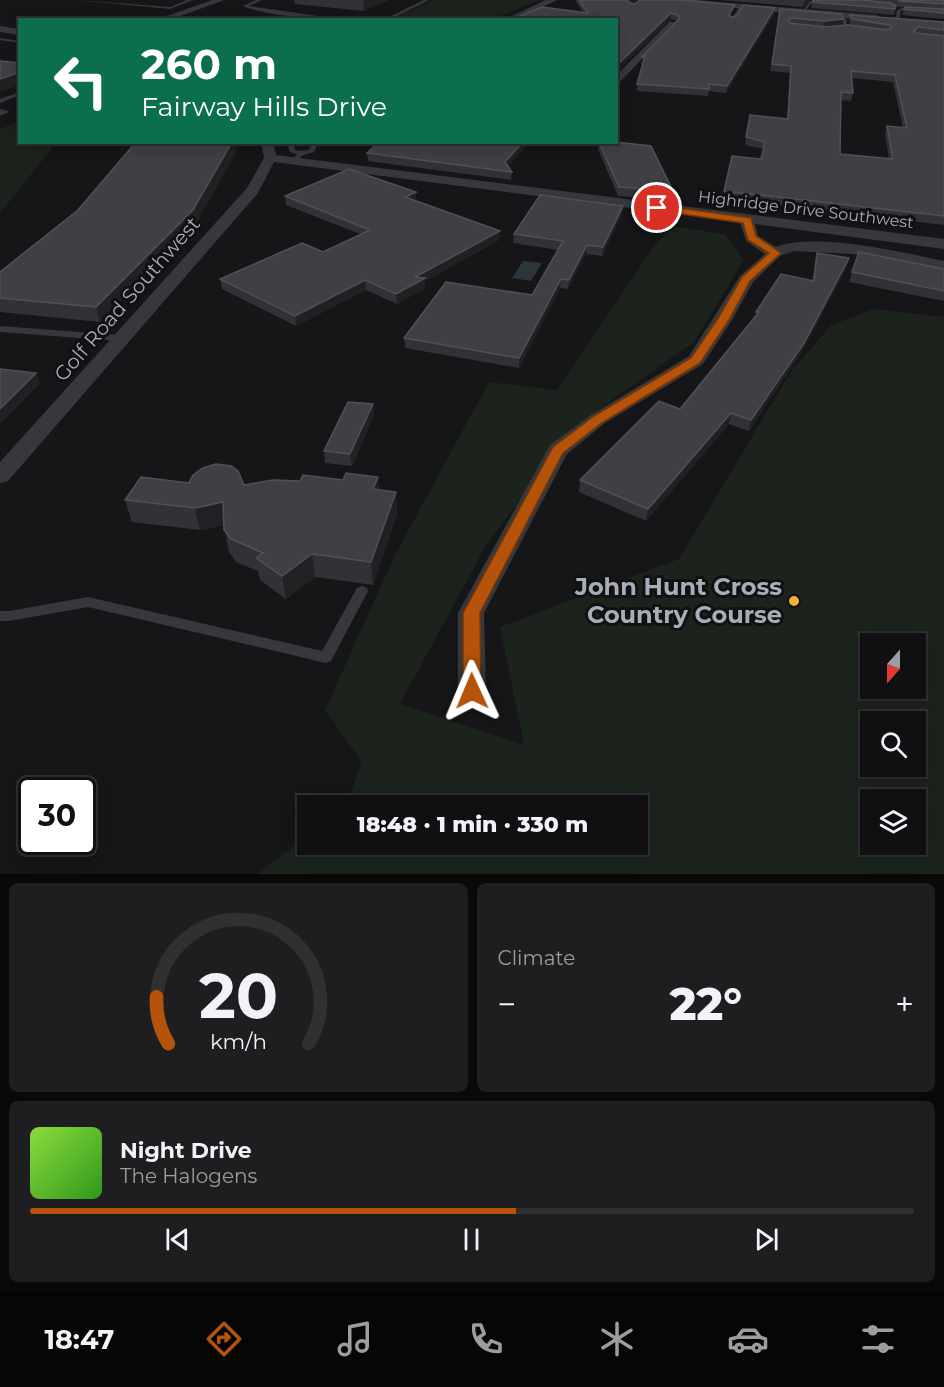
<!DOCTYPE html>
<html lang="en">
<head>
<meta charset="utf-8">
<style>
	:root { --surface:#101012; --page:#1e1e20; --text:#f1f3f6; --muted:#9c9d9f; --line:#303032; --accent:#b45309 }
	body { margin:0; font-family:Montserrat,sans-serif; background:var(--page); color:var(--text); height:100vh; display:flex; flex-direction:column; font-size:22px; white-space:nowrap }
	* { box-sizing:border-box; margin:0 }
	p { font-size:20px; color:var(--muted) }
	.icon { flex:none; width:33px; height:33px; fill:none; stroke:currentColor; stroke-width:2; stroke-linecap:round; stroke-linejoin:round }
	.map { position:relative; height:874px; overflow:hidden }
	.details { display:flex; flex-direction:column; gap:9px; padding:9px; background:#09090a; flex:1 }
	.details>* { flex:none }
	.banner { position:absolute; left:18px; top:18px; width:600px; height:126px; border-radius:0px; box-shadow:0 3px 15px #0003,0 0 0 2px var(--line); background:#0b6e4f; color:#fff; overflow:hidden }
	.needle { width:39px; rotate:201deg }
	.buttons { position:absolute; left:860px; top:633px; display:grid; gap:12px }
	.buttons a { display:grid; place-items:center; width:66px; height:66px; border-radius:0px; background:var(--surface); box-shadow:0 3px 15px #0003,0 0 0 2px var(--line); font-size:30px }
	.speed { position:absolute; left:18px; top:777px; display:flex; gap:12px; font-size:30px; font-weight:700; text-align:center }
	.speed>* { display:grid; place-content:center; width:78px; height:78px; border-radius:50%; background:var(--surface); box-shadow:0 3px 15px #0003,0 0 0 2px var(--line); line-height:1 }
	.speed .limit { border:3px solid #111; border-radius:9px; background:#fff; color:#111 }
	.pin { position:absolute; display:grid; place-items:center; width:51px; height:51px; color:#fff; margin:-26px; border:3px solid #fff; border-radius:50%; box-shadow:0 2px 6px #0007 }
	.me { position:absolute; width:66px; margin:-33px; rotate:359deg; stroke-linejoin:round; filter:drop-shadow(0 0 4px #0008) }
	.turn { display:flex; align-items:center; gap:21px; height:126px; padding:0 24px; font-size:27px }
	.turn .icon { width:78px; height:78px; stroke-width:2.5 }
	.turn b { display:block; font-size:42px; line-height:51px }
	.big { font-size:45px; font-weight:800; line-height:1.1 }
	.details .tile { flex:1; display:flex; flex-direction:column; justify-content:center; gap:9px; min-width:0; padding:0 21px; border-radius:9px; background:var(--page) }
	.details .dial { align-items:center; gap:0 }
	.dial svg { height:156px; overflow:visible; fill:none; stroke:var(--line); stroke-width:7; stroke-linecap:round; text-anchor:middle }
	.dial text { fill:var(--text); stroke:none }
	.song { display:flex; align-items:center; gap:18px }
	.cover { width:72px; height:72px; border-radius:9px; background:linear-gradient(135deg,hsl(90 70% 55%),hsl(110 70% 35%)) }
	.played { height:6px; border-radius:3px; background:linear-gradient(90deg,var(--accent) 55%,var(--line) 55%) }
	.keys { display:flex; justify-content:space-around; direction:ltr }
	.heat { display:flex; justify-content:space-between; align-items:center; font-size:33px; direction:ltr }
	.details .tiles { flex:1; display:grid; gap:9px; grid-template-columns:1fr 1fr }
	.tile:last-child { grid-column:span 2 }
	.trip { position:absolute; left:297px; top:795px; width:351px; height:60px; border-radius:0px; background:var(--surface); box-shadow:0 3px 15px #0003,0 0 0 2px var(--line); font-weight:800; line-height:60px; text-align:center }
	.dock { display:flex; height:96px; justify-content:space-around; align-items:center; background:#060607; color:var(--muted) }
	.dock .icon { width:42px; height:42px }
	.dock .current { color:var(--accent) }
	.dock b { font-size:27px; color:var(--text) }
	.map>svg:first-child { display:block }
	.green { fill:#1c231d; fill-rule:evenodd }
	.water { fill:#2c353c }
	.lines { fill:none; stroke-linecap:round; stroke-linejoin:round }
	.lane { fill:#37383d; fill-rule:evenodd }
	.street { fill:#37383d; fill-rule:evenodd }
	.wall { fill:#323236; fill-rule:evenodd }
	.shaded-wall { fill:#212124 }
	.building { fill:#3f3f44; stroke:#4f5156; stroke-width:1.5; fill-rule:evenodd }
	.route { fill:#b45309; stroke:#753606; stroke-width:1.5 }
	.poi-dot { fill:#f2b134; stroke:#111113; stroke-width:2 }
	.labels { text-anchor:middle; stroke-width:6; stroke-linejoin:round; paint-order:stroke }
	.far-street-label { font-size:16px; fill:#a8adb8; stroke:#111113 }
	.street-label { font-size:20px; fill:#a8adb8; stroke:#111113 }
	.near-poi-label { font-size:24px; font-weight:bold; fill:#a8adb8; stroke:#111113; text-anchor:end }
</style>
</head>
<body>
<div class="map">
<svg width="944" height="874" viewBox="0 0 944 874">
	<rect width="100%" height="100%" fill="#161618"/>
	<g class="green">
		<polygon points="433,0 541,0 492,19 391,19"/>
		<polygon points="18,122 20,142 44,143 52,148 0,213 0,129"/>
		<path d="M671 226 725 234 744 260 694 342 595 412 551 458 485 547 400 704 524 745 500 627 679 559 790 373 831 325 874 309 944 317V874H257L307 836 308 844H638V806L346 805 362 762 325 710 395 555 489 382 557 390 649 253ZM870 644H915V688H870ZM870 722H915V766H870ZM870 800H915V844H870Z"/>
	</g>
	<polygon class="water" points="523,261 542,263 531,281 512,278"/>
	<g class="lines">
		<g class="lane">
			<polygon points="75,0 170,7 187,0 193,0 170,9"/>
			<path d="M256 0H262L249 6 345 20C319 20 266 16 243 6Z"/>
			<polygon points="424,0 429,0 389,20 383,20"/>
			<polygon points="810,1 813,2 803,13 801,13"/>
			<polygon points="740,6 742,7 734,20 730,21"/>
			<polygon points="903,8 944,11 944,13 903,10 901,11 899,21 895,21 897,10"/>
			<polygon points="843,15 846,16 847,24 860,29 860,31 843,26"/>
			<polygon points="0,38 20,41 20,43 0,40"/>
			<polygon points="20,92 20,95 0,103 0,99"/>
			<polygon points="0,109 8,111 9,112 0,116"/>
			<polygon points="287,142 293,142 295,150 301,151 309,150 311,145 307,142 315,142 317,145 314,152 303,155 295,162 292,160 297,154 290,152"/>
			<polygon points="0,326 120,335 125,338 120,341 0,332"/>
			<polygon points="362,586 367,588 368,591 331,661 326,663 88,607 9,621 0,621 0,611 9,611 88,597 322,651 357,588"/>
		</g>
		<g class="street">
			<polygon points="212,0 224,0 170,20 156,20"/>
			<polygon points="546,0 557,0 515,20 503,20"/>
			<polygon points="662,0 694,0 877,15 881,18 877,21 666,2"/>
			<polygon points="670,21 677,23 616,86 616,76"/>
			<polygon points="0,26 20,29 20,35 0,32"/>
			<path d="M261 142H273L276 155 944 239V249L755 224 758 236 776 247C814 232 903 252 944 261V271L900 261 852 254 794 251 780 256 753 282 732 320 703 364 605 423 567 454 484 613 486 691 482 699 472 703 462 699 458 691V613L550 445 591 415 689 356 740 276 765 254 746 241 740 222 274 162 258 193 8 481 0 483V462L247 188 264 158Z"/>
		</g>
	</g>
	<g class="wall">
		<polygon points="294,0 389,0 364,11 295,4"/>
		<polygon points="575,0 636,0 631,3 734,10 730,16 731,17 774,14 726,93 709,91 708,96 637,91 637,84 643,63 640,64 677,21 671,19 583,12"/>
		<polygon points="721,0 810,0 803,7"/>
		<polygon points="812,0 944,0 944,19 902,15 905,7 900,7 890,3 862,0 896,6 894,15 811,8 813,1"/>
		<path d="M780 9 841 25 824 27H825L850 25 849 21 850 15 944 22V225L723 199 732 156 761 159 763 149 745 145 750 115 787 119 790 73 770 71ZM852 78 893 82 903 128 887 126 885 134 889 159 840 154 841 100 851 101 853 93Z"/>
		<polygon points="136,142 234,142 236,152 196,223 100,322 0,312 0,272 78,210"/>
		<polygon points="598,142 616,142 673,191 672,200 618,196 598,149"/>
		<polygon points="367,153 508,167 512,172 511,180 368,161"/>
		<polygon points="285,196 416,201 500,231 499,240 425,281 425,288 397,304 366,290 296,326 222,289 220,279 323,252 360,234 286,205"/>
		<polygon points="622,214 602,256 586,254 568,289 560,288 519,368 405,348 404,338 532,295 558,250 513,243 514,234"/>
		<polygon points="817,253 847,267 801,353 749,431 729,424 646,521 579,492 580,480 680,409 756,316 756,312 812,281 815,263"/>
		<polygon points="944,269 944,301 849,282 852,272"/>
		<polygon points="373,404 374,415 352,466 325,463 324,451"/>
		<polygon points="189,483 379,490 396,492 397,514 373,585 315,577 286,599 260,580 258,571 236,562 229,552 224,525 200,530 132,522 125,500"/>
	</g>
	<g class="shaded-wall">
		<polygon points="363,0 389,0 364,11"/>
		<polygon points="628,0 636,0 628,5"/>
		<polygon points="805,0 810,0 803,7 804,1"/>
		<polygon points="735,5 734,10 728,20 729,14"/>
		<polygon points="775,8 774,14 726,93 727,86"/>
		<polygon points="671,13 671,19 616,72 616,66"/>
		<polygon points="843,19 841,25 824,27 825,21"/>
		<polygon points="645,56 644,63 640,64 641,58"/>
		<polygon points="20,72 20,85 0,92 0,79"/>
		<polygon points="232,142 234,142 236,152 196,223 100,322 96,307"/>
		<polygon points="523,142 530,142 505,170 505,162"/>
		<polygon points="416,192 416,201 405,197"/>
		<polygon points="623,206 622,214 602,256 603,247"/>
		<polygon points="500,231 499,240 425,281 425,288 397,304 396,294 415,277"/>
		<polygon points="587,245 586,254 568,289 569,280"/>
		<polygon points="849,258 847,267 801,353 749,431 751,420"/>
		<polygon points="561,279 560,288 519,368 519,358"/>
		<polygon points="365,280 366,290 296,326 295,316"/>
		<polygon points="36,373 40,383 0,424 0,409"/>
		<polygon points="373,404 374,415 352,466 350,454"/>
		<polygon points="731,413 729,424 646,521 648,509"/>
		<polygon points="378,477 380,498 373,489"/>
		<polygon points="396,492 397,514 373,585 371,562"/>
		<polygon points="223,502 228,524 200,530 195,508"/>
		<polygon points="312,554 315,577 286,599 282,576"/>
	</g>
	<g class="building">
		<polygon points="579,0 628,0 628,2 634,4 640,0 682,0 735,5 729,14 731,17 737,16 743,5 775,8 727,86 709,84 709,89 637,84 645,56 641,58 679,19 678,15 671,13 616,66 616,20 511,20 542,7 588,13"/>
		<polygon points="814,0 862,0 890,3 896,6 895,9 812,2"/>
		<polygon points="898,0 944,0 944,4 901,1"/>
		<polygon points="905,7 944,9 944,13 904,9"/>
		<path d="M780 9 842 14 843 19 825 21 792 18 788 20 790 23 825 27 849 25 887 30 892 27 890 25 852 19 850 15 944 22V30L918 27 914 31 916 33 944 36V216L724 191 732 156 761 159 765 142 746 137 750 115 788 119 791 66 772 64ZM851 71 895 75 907 128 887 126 893 159 840 154 841 92 853 93Z"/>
		<polygon points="0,61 20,63 20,72 0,79"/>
		<polygon points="136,142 232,142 193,210 96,307 0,298 0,272 78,210"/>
		<polygon points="379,142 523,142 505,162 512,172 367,153"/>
		<polygon points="599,142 616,142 651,146 673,191 619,187"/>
		<polygon points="349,169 416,192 405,197 500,231 415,277 425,278 396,294 365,280 295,316 220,279 302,243 323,252 370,230 285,196"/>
		<polygon points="540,195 623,206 603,247 587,245 569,280 561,279 519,358 404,338 446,282 532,295 563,241 514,234"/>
		<polygon points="859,252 944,269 944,291 852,272"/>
		<polygon points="817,253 849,258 804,343 751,420 731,413 648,509 580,480 659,401 680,409 759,312 756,312 781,274 814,281"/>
		<polygon points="0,369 36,373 0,409"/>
		<polygon points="348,402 373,404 350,454 324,451"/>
		<polygon points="216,464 231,466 238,471 244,485 273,480 300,481 303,475 343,480 346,473 378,477 373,489 396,492 371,562 312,554 282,576 256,558 263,553 231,539 224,530 223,502 195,508 125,500 141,477 189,483 193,475 203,468"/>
	</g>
	<polygon class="route" points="657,205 751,218 756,236 781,253 750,281 729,320 700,363 603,422 563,453 480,613 481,691 479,697 472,699 466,697 463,691 463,613 553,447 594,416 691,358 717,320 742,277 769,253 748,240 743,223 654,210 652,208"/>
	<circle class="poi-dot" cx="794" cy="601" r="6"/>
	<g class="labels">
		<g class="far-street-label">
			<text transform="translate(806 209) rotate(7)" y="6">Highridge Drive Southwest</text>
		</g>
		<g class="street-label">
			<text transform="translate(127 299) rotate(-49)" y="7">Golf Road Southwest</text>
		</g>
		<g class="near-poi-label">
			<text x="782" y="595">John Hunt Cross<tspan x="782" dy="28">Country Course</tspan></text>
		</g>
	</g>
</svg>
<div class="buttons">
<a><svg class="needle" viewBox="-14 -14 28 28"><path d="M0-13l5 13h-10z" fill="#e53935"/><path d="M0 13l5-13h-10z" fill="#9c9d9f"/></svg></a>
<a><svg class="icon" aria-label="search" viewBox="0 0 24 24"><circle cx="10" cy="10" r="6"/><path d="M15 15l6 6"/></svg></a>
<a><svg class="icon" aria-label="layers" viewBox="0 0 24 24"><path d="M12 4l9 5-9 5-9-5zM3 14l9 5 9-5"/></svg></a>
</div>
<div class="speed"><div class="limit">30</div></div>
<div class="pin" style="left:657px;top:208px;background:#d93025"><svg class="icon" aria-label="arrive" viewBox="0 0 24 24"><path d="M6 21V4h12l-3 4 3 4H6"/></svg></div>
<svg class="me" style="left:472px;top:691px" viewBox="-20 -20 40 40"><path d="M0-17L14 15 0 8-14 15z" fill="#b45309" stroke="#fff" stroke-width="4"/></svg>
<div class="trip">18:48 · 1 min · 330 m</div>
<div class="banner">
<div class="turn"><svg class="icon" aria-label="left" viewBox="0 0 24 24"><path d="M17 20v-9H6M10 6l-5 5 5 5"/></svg><div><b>260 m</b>Fairway Hills Drive</div></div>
</div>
</div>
<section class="details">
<div class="tiles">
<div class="tile dial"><svg viewBox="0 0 100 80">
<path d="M14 69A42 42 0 1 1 86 69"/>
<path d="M14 69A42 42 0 0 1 8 45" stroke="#b45309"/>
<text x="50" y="56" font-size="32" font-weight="700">20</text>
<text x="50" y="72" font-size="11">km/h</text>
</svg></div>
<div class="tile"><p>Climate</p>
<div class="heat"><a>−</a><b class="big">22°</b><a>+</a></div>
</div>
<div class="tile">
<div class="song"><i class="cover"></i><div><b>Night Drive</b><p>The Halogens</p></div></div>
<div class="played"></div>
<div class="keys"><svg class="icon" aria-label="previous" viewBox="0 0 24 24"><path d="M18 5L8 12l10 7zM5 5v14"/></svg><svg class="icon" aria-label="pause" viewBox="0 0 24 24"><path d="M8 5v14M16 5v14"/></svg><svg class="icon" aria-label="next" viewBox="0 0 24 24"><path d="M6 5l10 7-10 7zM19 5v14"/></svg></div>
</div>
</div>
</section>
<nav class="dock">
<b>18:47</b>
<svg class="icon current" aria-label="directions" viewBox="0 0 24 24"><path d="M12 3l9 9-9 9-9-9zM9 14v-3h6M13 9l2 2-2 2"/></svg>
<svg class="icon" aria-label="music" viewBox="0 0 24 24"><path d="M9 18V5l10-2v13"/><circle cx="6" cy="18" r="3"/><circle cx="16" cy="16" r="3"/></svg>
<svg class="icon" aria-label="phone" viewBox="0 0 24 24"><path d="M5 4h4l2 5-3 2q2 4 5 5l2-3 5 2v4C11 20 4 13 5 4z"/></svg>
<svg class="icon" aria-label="climate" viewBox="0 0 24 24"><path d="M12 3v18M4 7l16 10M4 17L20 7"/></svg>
<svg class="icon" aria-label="car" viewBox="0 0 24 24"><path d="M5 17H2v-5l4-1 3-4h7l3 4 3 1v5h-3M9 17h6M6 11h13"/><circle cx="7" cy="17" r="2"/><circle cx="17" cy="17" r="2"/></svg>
<svg class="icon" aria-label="filters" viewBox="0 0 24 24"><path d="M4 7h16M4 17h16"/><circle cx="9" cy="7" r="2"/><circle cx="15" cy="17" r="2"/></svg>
</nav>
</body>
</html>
